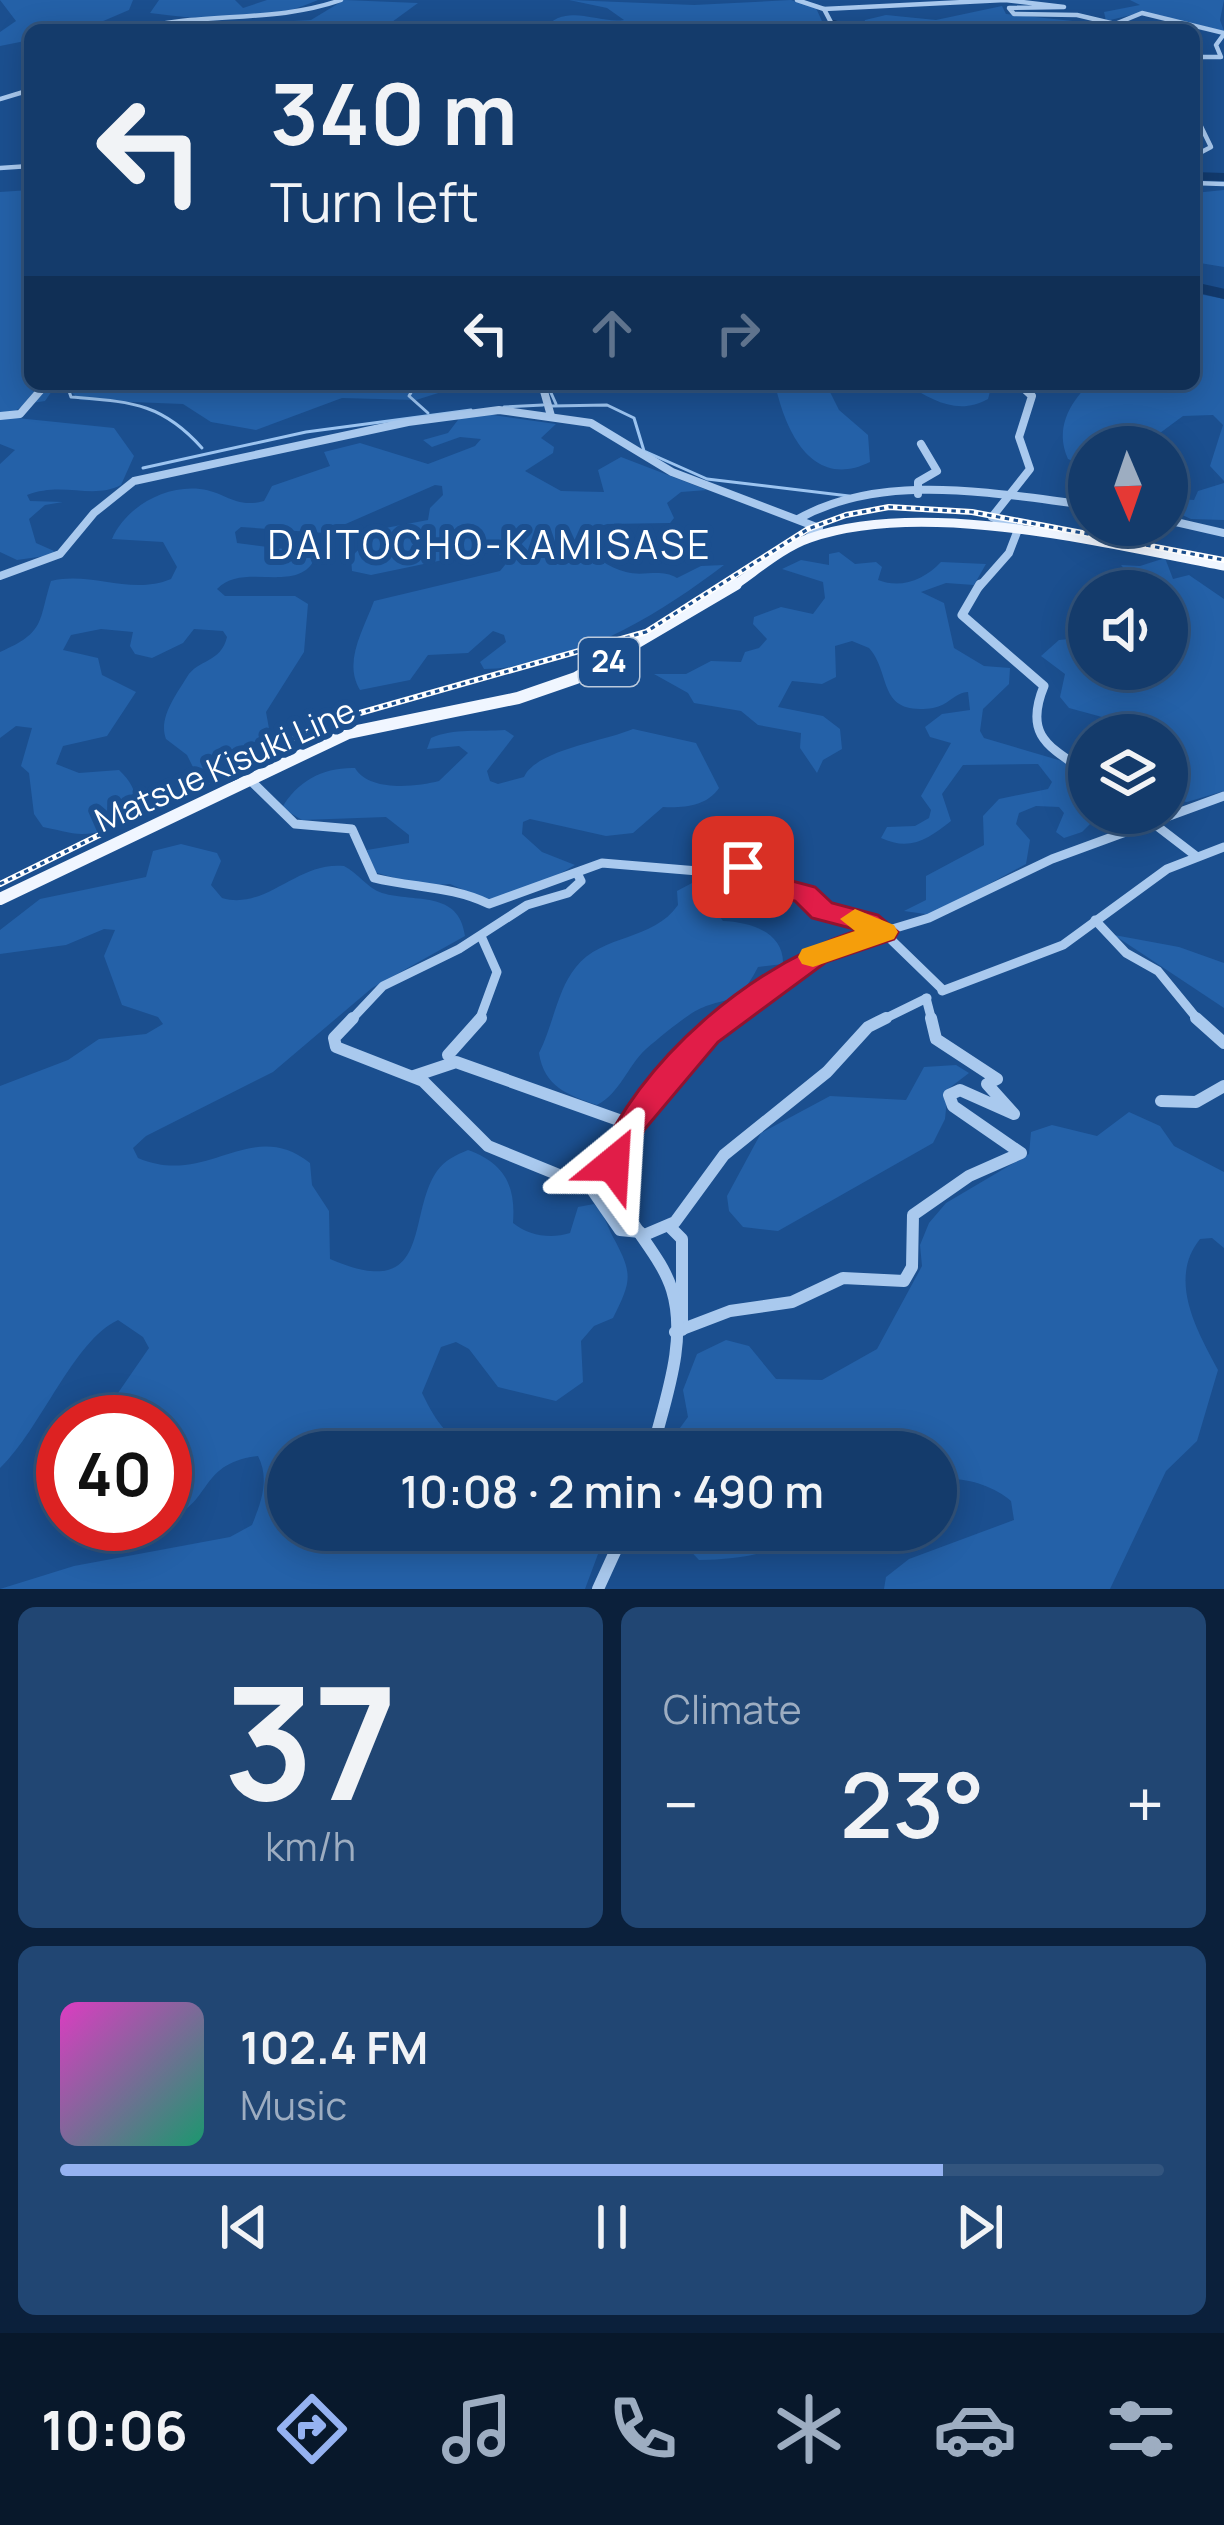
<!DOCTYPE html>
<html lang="en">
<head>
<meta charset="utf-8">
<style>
	:root { --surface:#143b6b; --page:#214673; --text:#f1f3f6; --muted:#9dadc1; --line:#33557e; --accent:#95b2f1 }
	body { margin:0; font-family:Manrope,sans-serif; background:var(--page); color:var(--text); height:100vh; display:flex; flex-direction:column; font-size:45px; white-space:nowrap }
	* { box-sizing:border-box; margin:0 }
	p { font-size:39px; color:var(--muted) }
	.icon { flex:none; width:66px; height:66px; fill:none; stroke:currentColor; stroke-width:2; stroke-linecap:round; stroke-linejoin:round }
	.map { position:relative; height:1589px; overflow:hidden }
	.side { display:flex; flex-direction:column; gap:18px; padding:18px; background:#0b203b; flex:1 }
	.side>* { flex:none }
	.banner { position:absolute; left:24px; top:24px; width:1176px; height:366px; border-radius:18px; box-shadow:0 6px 30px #0003,0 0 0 3px var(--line); background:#143b6b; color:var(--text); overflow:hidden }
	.needle { width:78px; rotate:178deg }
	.controls { position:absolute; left:1068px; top:426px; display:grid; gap:24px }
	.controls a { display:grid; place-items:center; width:120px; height:120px; border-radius:50%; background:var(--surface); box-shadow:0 6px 30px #0003,0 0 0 3px var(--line); font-size:60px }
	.speed { position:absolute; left:36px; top:1395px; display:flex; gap:24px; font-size:60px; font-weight:700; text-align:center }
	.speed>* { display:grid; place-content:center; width:156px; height:156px; border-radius:50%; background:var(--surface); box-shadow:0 6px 30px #0003,0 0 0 3px var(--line); line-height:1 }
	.speed .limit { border:18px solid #d22; background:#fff; color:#111 }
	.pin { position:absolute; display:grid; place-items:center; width:102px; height:102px; color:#fff; margin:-51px; border-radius:24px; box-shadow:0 6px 18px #0006 }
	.me { position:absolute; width:132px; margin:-66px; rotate:27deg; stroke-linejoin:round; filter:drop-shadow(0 0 9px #0008) }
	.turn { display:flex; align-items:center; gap:42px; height:252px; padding:0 48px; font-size:54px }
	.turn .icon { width:156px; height:156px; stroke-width:2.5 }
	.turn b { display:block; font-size:84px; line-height:102px }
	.lanes { display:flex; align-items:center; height:114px; padding:0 48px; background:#0003; justify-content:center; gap:60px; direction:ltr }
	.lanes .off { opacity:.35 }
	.big { font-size:90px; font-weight:600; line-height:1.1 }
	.side .card { flex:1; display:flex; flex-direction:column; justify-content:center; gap:18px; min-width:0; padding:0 42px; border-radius:18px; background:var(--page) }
	.side .dial { align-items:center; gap:0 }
	.dial b { font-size:156px; line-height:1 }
	.song { display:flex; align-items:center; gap:36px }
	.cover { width:144px; height:144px; border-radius:18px; background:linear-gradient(135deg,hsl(310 70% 55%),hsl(160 70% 35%)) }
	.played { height:12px; border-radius:6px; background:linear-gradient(90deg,var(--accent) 80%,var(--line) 80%) }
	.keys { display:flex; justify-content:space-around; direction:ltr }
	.heat { display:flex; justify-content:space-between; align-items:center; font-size:66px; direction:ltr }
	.side .tiles { flex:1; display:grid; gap:18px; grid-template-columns:1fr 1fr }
	.card:last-child { grid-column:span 2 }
	.trip { position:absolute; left:267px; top:1431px; width:690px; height:120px; border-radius:60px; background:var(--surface); box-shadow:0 6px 30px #0003,0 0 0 3px var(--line); font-weight:600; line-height:120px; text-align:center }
	.tabs { display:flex; height:192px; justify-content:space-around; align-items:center; background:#08182b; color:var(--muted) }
	.tabs .icon { width:84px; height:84px }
	.tabs .on { color:var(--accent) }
	.tabs b { font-size:54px; color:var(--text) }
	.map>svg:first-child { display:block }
	.green { fill:#2461a8 }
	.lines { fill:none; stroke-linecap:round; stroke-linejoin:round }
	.stream { stroke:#9cc4f0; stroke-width:3 }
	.river-far1 { stroke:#123a6d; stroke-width:8 }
	.river { stroke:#123a6d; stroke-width:10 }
	.minor-far3 { stroke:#a9c9ee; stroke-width:4.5 }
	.minor-far2 { stroke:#a9c9ee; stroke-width:8 }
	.minor-far1 { stroke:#a9c9ee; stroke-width:9 }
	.minor { stroke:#a9c9ee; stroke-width:12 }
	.major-far1 { stroke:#f0f6ff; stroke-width:9 }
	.major { stroke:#f0f6ff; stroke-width:12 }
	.rail-casing { stroke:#fff; stroke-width:6 }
	.rail { stroke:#1b4f8f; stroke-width:3; stroke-dasharray:4.5; stroke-linecap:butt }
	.route { fill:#e11d48; stroke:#92132f; stroke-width:3 }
	.slow { fill:#f59e0b }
	.labels { text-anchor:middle; stroke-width:12; stroke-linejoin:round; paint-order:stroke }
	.shield { fill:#1b4f8f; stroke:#bbcadd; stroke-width:3 }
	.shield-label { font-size:30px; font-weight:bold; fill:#fff }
	.street-label { font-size:33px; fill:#fff; stroke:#1b4f8f }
	.quarter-label { font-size:39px; letter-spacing:3px; fill:#fff; stroke:#1b4f8f }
</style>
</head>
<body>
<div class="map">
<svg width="1224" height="1589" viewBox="0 0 1224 1589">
	<rect width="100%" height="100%" fill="#1b4f8f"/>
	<g class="green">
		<polygon points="0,0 133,0 129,10 94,25 30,30 30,40 0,46 0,32 16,21"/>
		<path d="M159 0H235L243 8 267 0H318C264 24 210 21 150 13Z"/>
		<polygon points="344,0 418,3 381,30 136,30 311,20"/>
		<path d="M569 0 694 5 791 0 816 8 826 30 544 29C566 2 597 24 624 20L607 8Z"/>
		<polygon points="1130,0 1224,0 1220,20 1224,31 1144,12 1106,21 1104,12 1140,5"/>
		<polygon points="1002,6 1006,14 1073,21 1097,30 862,30 865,20 886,15 936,20"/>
		<path d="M30 190V384H67L54 388 45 401 25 404 14 412 17 418 114 428 134 456 121 485C92 500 63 481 27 495L30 501 63 502 45 505 29 519 36 543 54 551 52 555 17 560 0 552V464L15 450 0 444V192Z"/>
		<polygon points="1224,190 1224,267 1194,262 1194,193"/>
		<path d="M1194 293 1224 299V481L1210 466 1223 425 1213 415 1183 416 1141 447H1089V468L1068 459C1055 430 1068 405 1089 384H1194Z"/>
		<polygon points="79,384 467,384 416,400 342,398 256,430 211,422 183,404 80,400 71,392"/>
		<path d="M775 384H826L839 410 868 435 870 462C811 491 785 429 775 384Z"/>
		<path d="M906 384H992L988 399C958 416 932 400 906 384Z"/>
		<path d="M486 414 556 424 541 438 554 447 553 453 525 471 561 491 604 492 598 470 621 457 707 490 681 492 667 503 674 518 670 523 607 524 587 531 580 547C595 555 608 568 626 572 644 577 660 568 677 578L701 566 724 565C657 616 572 668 484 669L480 662 506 642 504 635 493 631 468 653 428 655 410 680 360 690C343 662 363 631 374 601L500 571 505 565 503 555 486 551 371 575 352 571 351 557 380 529 428 520 430 508 443 495 442 486 435 485 325 533 241 527 235 532 237 543 308 552 313 562C294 593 242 562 217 589L225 596H295L308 604 304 652 266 712 270 734 205 769 193 767 187 755 166 739C158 718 176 695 187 677 198 659 221 663 227 637L223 631 194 629 183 643 152 658 135 654 130 646 133 632 101 629 71 635 63 650 98 658 102 675 136 692 107 736 63 746 56 764 79 773 119 770C156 804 123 834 82 834 70 834 55 829 43 827L34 814 29 773 21 766 32 728 16 726 0 738V652C46 632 38 622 51 581 92 571 130 596 171 579L177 567 163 542 112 539C125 508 164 485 200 489 226 492 235 509 264 501L272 486 330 466 324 452 360 443 428 464 475 446 481 439 460 437 432 447 423 440 448 433 461 416Z"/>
		<polygon points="1224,483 1224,520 1191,519 1167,508 1167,498 1194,500 1198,491"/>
		<path d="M839 552 855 564 876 562 882 567 878 580C901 589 924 580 941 562L986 564 974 585 946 583 921 592 944 603 954 648 984 666 1010 668 1009 684 983 709 980 731 984 738 1072 764 1094 820 1082 832 1064 838 1056 832 1064 813 1059 807 1036 806 1019 813 1016 824 1030 840 1026 864 932 915 904 911 926 900V876L984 845 983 816 999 799 1048 789 1052 782 1038 764 963 765 942 794 951 821C929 838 911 852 881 838L887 827 915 826 929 818 931 810 921 796 951 743 930 737 925 727 942 714 970 710 968 692C954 693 949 705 933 708 876 716 892 673 869 648L852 641 835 646 836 677 822 684 792 681 778 707 823 716 840 729 842 749 823 760 817 773 800 748 801 733 758 725 741 711 694 703 688 693 654 674H686L711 661 741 662 745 652 759 648 767 639 753 624 754 617 781 607 813 614 825 598 823 582 782 569 801 560 829 565V554Z"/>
		<polygon points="1165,558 1173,579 1189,575 1224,599 1224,791 1187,802 1167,799 1167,735 1112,735 1102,717 1069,708 1060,697 1065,674 1041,656 1059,640 1089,637 1089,669 1167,669 1167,591 1133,591 1136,582 1121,565 1140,566"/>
		<path d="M633 729 696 743 719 788C707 806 684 808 663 807L633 833 606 836 530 819 523 822 522 834 542 852 575 865 535 888 489 901 450 884 422 886 374 872 367 850 409 843V835L386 817 302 820 282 808C297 781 324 767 355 768 369 792 416 787 439 781L468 753 459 746 427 749 431 738C454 728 480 732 505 730L514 736 487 771 490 781 498 784 524 777C536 750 605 741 633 729Z"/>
		<path d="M181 844 217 853 221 861 211 885 222 898C266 911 297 861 344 866 358 873 367 888 382 893 416 903 459 890 465 936L372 988 273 1072 146 1136 133 1148 138 1158C208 1188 250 1116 310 1163L312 1185 329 1211 330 1259C434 1304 406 1215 437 1171 445 1160 456 1155 468 1150 504 1163 516 1185 513 1223 529 1236 551 1239 570 1233L578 1207 594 1204C605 1214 606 1224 613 1237 633 1274 632 1280 613 1318L594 1326 581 1341 583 1382 556 1401 498 1387 469 1349 456 1342 441 1347 422 1393C458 1468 470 1427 524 1452H288V1530H607L585 1589H0L74 1566 230 1537 252 1525C261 1503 270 1479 258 1456 196 1463 213 1507 165 1518V1422H98L149 1348 143 1337 118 1320C73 1341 41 1429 0 1468V1086L68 1060 99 1039 146 1034 163 1024 158 1017 122 1005 104 956 115 930 104 929 66 945 0 954V930L40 899 146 877 153 851Z"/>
		<path d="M692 883 713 890V908L723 921C750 922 784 932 783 964L758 967C735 1012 726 993 692 1013 677 1023 660 1037 646 1049 626 1068 621 1092 597 1105 568 1095 544 1087 539 1053 553 1026 557 990 576 967 602 934 653 941 678 905L677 891Z"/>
		<polygon points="1114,935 1179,947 1224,963 1224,1008"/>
		<polygon points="956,1065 969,1073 948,1089 945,1119 933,1143 778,1231 743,1227 729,1211 727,1196 761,1133 830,1096 906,1100 924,1067"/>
		<path d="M1129 1112 1160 1126 1174 1146 1224 1172V1248L1212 1238 1200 1239C1167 1280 1198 1332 1218 1370L1197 1441 1166 1471 1110 1589H884L886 1577 909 1559 1014 1520 1011 1501C993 1485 960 1475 936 1480V1452H680L677 1432 688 1417 683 1390 697 1354 726 1340 749 1346 776 1379 822 1380 877 1349 922 1266 920 1245 929 1223 946 1203 1029 1154 1031 1132 1052 1125 1097 1136Z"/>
		<path d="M683 1530H808C775 1555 739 1559 699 1560L682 1542Z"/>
	</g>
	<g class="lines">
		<g class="stream">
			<path d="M77 384 69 391 71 397C130 402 161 402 202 448"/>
			<polyline points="416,384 409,396 428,413"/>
			<polyline points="547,384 556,404"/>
			<polyline points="552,406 607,405 634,418 644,451 707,479 849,496"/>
			<polyline points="504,407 543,405"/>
			<polyline points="143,468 306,432 471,410"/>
		</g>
		<g class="river-far1">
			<polyline points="834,24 854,30"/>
			<polyline points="1194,176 1224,177"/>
		</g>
		<polyline class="river" points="1194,287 1224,294"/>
		<g class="minor-far3">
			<polyline points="797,0 824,9 1005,0 1064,7 1009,8 1014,14 1077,15 1115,24 1142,13 1224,33"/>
			<polyline points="824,9 835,30"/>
			<path d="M133 30C202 11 273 24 341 0"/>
			<polyline points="1194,57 1221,57 1216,45 1224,34"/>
			<polyline points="0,99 30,90"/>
			<polyline points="1194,112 1211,147 1194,156"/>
			<polyline points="0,168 30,166"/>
			<polyline points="1194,183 1224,184"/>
		</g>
		<g class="minor-far2">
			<polyline points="542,384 551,416"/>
			<polyline points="0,416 20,414 46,384"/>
			<polyline points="918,494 918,482 937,471 921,444"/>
			<path d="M798 519C884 471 995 494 1089 505"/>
			<polyline points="1167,520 1224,533"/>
			<polyline points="1013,526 992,517 1030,469 1019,437 1032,396 1019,384"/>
			<polyline points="0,576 60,554 94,513 134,481 408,422 499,410 591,423 672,472 819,528 808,538"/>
			<polyline points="979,587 1009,553 1019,527"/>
		</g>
		<g class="minor-far1">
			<path d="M980 584 962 615 1044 686C1023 737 1050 747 1089 774"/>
			<path d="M249 779 295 824 352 829 374 878C414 888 452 886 489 904L602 863 698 871 757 865 766 884 805 893 828 913 877 926 943 990"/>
			<polyline points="1140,813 1196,856"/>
			<polyline points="1095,920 1126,953 1158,971 1199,1021"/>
			<polyline points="942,991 1063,945 1167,869 1224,847"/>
			<polyline points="926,998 932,1021"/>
			<polyline points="350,1021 383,986 459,949 527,905 568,893 581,881 577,873"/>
			<polyline points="479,1021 497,972 481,936"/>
			<polyline points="724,1021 829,948 929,918 1052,859 1224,796"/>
			<polyline points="880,1021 927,998"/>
		</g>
		<g class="minor">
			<polyline points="353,1018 334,1038 336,1047 423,1081 488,1146 591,1188 620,1230 640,1232"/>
			<polyline points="1196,1018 1224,1043"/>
			<polyline points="448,1055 481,1018"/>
			<polyline points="414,1076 456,1062 630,1124"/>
			<polyline points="1161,1101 1196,1102 1224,1086"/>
			<polyline points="669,1226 682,1239 682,1330"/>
			<polyline points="642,1236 675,1222 724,1155 827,1072 868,1027 886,1018"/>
			<polyline points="675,1332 730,1311 792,1302 843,1278 904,1281 912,1267 913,1215 969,1176 1021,1153 953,1106 949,1095 960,1090 1014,1114 987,1084 997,1079 936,1039 931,1018"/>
			<path d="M652 1452C664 1402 688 1342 672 1290 661 1255 631 1229 618 1195 592 1125 682 1058 727 1018"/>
			<polyline points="598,1589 625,1530"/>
		</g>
		<path class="major-far1" d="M732 587C756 571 783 547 810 538 924 498 1108 544 1224 566"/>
		<polyline class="major" points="0,899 348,733 518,698 576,678 736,584"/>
		<defs>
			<polyline id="rail" points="0,884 328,722 646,632 808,529 846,515 889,507 972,512 1224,560"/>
		</defs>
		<use href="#rail" class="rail-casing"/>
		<use href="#rail" class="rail"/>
	</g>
	<path class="route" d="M757 856 767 859 777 877 815 887 832 903 878 915 898 932 894 939 826 962 718 1042 644 1130 624 1173H601L596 1164C642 1057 749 967 858 930L812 918 795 901 756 891 748 876 733 873 729 867 733 860Z"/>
	<polygon class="slow" points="855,909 894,925 898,932 894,939 813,967 802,964 798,957 802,949 855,931 840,919"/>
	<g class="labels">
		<rect class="shield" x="579" y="638" width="60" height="48" rx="9"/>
		<g class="shield-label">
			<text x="609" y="672">24</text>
		</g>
		<g class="street-label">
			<text transform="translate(225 765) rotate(-24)" y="12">Matsue Kisuki Line</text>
		</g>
		<g class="quarter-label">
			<text x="490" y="559">DAITOCHO-KAMISASE</text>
		</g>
	</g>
</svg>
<div class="controls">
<a><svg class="needle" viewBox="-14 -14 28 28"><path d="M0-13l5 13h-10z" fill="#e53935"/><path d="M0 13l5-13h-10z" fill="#9dadc1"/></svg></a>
<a><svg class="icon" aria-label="sound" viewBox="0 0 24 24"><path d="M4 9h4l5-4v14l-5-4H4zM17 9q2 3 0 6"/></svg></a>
<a><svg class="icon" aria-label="layers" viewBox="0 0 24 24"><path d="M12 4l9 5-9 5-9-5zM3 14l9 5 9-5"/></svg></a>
</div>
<div class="speed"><div class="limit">40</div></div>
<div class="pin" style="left:743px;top:867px;background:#d93025"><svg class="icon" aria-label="arrive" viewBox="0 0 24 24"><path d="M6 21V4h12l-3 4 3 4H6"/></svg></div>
<svg class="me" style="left:613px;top:1164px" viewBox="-20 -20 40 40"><path d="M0-17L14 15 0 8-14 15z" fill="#e11d48" stroke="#fff" stroke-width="4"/></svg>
<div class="trip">10:08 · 2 min · 490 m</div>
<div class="banner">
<div class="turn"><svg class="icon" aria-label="left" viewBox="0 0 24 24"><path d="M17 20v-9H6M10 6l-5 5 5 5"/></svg><div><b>340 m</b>Turn left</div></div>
<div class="lanes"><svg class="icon" aria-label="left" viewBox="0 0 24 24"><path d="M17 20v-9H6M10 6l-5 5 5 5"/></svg><svg class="icon off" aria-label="ahead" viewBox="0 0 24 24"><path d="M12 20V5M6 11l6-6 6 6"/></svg><svg class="icon off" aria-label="right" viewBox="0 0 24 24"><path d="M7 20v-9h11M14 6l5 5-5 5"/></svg></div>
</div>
</div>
<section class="side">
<div class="tiles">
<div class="card dial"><b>37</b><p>km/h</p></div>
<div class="card"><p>Climate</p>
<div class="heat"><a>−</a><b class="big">23°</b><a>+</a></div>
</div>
<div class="card">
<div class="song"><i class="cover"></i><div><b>102.4 FM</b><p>Music</p></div></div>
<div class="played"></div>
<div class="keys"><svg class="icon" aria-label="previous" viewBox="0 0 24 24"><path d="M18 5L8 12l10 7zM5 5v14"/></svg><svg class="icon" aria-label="pause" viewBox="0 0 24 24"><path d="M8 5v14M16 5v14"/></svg><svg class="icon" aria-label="next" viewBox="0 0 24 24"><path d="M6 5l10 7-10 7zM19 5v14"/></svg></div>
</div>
</div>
</section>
<nav class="tabs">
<b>10:06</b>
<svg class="icon on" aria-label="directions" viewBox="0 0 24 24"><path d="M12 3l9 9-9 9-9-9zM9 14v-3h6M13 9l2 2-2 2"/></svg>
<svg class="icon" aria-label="music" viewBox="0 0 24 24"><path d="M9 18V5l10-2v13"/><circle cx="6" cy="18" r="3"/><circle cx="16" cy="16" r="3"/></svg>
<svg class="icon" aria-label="phone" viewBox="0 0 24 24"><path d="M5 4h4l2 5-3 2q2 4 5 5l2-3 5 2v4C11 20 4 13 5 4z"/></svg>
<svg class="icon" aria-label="climate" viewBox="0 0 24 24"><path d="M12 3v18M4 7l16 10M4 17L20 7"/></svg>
<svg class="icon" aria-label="car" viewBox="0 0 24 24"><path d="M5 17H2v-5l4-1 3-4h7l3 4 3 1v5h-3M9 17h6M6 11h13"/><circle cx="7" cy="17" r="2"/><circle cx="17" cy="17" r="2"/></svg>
<svg class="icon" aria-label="filters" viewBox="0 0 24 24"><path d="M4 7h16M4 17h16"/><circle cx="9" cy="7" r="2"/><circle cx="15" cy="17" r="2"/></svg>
</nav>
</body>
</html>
